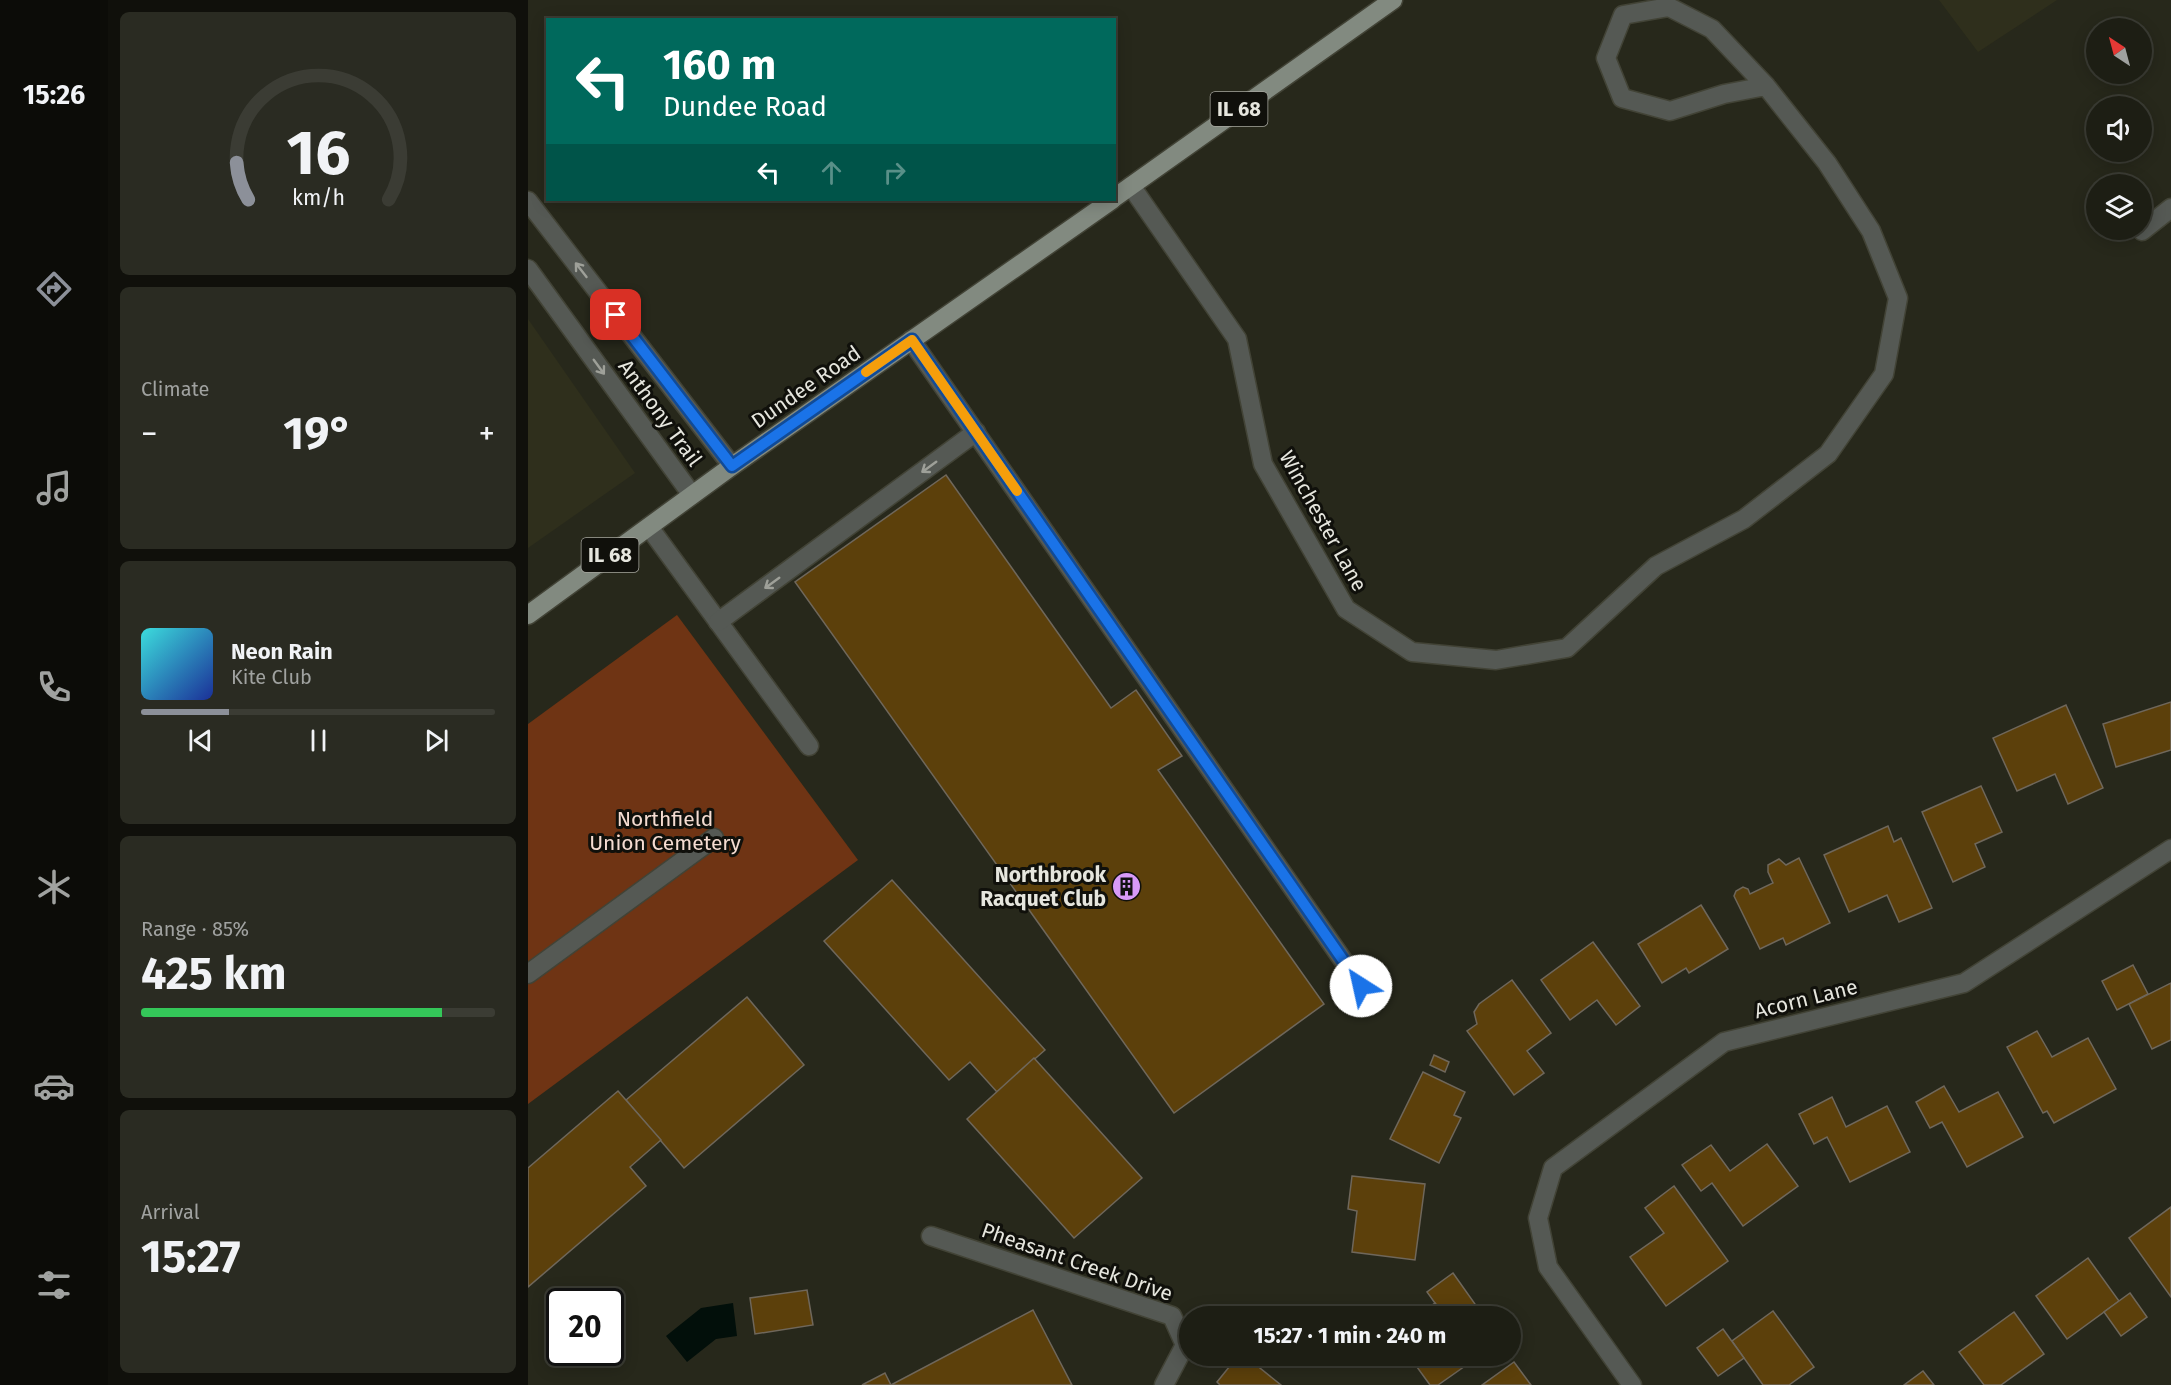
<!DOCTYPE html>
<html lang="en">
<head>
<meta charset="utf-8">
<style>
	:root { --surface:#1d1e14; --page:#2a2b22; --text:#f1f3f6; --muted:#a0a2a0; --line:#3b3c34; --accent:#8c9099 }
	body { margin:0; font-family:"Fira Sans",sans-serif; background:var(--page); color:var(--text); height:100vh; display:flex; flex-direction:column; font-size:22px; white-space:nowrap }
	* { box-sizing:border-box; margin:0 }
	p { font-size:20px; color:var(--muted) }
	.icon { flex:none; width:33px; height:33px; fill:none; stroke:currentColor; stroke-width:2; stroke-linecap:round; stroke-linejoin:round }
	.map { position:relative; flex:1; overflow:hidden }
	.side { display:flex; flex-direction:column; gap:12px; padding:12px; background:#10100b; width:420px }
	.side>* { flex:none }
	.guide { position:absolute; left:18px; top:18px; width:570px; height:183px; border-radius:0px; box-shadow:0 3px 15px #0003,0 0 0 2px var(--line); background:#00695c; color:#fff; overflow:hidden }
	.needle { width:39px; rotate:324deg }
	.fabs { position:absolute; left:1558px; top:18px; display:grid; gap:12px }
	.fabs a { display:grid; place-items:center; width:66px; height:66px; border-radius:50%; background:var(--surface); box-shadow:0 3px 15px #0003,0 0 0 2px var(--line); font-size:30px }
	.speed { position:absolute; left:18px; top:1288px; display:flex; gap:12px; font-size:30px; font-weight:700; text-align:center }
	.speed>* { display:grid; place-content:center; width:78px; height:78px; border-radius:50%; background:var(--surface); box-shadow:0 3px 15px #0003,0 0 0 2px var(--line); line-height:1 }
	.speed .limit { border:3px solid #111; border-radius:9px; background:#fff; color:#111 }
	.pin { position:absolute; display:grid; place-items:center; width:51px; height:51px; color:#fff; margin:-26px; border-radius:12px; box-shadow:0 3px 9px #0006 }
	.me { position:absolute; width:66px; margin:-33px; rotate:325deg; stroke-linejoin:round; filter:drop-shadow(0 0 4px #0008) }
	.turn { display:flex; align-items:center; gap:21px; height:126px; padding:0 18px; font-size:27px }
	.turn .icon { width:78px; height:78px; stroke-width:2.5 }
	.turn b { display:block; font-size:42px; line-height:51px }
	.lanes { display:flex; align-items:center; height:57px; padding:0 18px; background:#0003; justify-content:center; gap:30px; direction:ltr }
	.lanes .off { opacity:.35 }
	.big { font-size:45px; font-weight:700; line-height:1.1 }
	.side .card { flex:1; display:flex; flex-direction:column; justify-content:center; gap:9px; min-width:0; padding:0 21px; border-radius:9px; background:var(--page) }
	.side .dial { align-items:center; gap:0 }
	.dial svg { height:156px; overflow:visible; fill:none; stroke:var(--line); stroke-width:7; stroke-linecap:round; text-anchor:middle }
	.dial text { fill:var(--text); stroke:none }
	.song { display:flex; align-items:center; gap:18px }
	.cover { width:72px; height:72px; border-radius:9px; background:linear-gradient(135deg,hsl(180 70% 55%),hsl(230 70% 35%)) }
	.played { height:6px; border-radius:3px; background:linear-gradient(90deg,var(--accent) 25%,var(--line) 25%) }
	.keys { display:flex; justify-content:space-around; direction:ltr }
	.heat { display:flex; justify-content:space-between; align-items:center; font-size:33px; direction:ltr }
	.charge { height:9px; border-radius:4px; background:linear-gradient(90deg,#34c759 85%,var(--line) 0) }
	.trip { position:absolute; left:651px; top:1306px; width:342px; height:60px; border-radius:30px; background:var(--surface); box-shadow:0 3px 15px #0003,0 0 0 2px var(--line); font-weight:700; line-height:60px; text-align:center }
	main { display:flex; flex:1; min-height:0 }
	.tabs { display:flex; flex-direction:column; width:108px; justify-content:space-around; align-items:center; background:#0c0c08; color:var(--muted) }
	.tabs .icon { width:42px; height:42px }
	.tabs .active { color:var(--accent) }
	.tabs b { font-size:27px; color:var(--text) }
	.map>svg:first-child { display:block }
	.built { fill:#2f2f1c }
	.green { fill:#6f3414 }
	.water { fill:#020f0a }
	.building { fill:#5c400b; stroke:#6f675b; stroke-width:1.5 }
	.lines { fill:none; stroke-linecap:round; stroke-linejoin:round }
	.service-casing { stroke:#424336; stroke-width:21 }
	.minor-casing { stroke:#424336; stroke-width:21 }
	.primary-casing { stroke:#424336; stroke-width:21 }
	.service { stroke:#555954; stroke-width:18 }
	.minor { stroke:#555954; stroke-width:18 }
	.primary { stroke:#828a80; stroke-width:18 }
	.oneway { stroke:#9ea099 }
	.route-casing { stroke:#114b97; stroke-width:15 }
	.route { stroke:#1a73e8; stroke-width:10 }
	.slow { stroke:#f59e0b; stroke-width:10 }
	.labels { text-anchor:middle; stroke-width:6; stroke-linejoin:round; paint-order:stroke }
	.shield { fill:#10100b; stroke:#a6a69f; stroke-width:1.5 }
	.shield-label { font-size:20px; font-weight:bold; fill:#e6e6de }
	.street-label { font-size:21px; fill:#e6e6de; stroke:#10100b }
	.park-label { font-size:21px; fill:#f5dcd1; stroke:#10100b }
	.poi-label { font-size:21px; font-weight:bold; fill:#e6e6de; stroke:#10100b; text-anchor:end }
</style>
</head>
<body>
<main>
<nav class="tabs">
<b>15:26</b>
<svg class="icon active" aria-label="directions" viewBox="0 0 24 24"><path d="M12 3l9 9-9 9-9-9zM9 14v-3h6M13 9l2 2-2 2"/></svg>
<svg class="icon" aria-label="music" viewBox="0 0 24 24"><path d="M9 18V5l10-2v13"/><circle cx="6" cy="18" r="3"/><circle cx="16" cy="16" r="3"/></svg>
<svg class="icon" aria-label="phone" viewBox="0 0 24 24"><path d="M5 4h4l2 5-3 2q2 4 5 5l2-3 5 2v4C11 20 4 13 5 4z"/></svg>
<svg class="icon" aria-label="climate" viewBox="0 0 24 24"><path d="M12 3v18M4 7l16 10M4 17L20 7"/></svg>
<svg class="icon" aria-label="car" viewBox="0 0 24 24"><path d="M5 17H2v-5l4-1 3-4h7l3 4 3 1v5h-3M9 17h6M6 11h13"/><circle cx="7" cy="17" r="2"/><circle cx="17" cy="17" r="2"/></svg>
<svg class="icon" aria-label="filters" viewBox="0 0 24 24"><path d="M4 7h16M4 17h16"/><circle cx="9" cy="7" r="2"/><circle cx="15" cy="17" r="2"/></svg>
</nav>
<section class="side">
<div class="card dial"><svg viewBox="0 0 100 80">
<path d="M14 69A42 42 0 1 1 86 69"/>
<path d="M14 69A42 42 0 0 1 8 50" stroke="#8c9099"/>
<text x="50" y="56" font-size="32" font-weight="700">16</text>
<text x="50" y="72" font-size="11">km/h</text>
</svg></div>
<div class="card"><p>Climate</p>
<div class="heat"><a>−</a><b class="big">19°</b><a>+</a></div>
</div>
<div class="card">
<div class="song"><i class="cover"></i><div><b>Neon Rain</b><p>Kite Club</p></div></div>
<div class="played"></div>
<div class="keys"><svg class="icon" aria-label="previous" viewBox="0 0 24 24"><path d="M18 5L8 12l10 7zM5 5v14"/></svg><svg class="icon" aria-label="pause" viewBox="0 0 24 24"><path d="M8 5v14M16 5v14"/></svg><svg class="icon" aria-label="next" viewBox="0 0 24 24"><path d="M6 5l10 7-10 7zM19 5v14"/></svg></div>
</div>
<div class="card"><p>Range · 85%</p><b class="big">425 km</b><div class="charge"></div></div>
<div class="card"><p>Arrival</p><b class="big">15:27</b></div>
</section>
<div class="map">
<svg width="1643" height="1385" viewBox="0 0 1643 1385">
	<rect width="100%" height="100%" fill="#27281b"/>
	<g class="built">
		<polygon points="1411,0 1529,0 1450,52"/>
		<polygon points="0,319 107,473 0,548"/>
	</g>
	<polygon class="green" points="149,615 330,860 0,1104 0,724"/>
	<polygon class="water" points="205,1303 209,1336 188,1339 159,1362 138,1336 173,1308"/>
	<g class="building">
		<polygon points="418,475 583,708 608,690 654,756 630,770 796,1004 646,1113 267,582"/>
		<polygon points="1643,702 1643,750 1588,767 1575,724"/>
		<polygon points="1538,705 1575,788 1540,804 1527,774 1489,791 1465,738"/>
		<polygon points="1453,786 1474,832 1447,844 1457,867 1425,882 1394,812"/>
		<polygon points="1360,826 1366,842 1373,838 1404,908 1371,922 1359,895 1321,912 1296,855"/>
		<polygon points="1271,858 1302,923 1258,945 1255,938 1232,949 1206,896 1208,891 1215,887 1220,889 1222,894 1245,883 1240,872 1240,865 1251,859 1258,865"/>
		<polygon points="364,880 517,1050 469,1092 442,1062 421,1080 296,941"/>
		<polygon points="1173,905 1200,949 1161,973 1158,968 1134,983 1110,944"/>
		<polygon points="1065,942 1112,1006 1088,1025 1069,1000 1042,1020 1013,980"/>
		<polygon points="1605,965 1620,994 1589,1010 1574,981"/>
		<polygon points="984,980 1023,1033 999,1051 1016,1073 986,1095 939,1031 949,1024 946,1012 951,1004"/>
		<polygon points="1643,983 1643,1040 1624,1049 1601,1004"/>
		<polygon points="219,997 276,1065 156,1168 98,1100"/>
		<polygon points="1509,1031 1524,1057 1560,1038 1588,1089 1526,1123 1519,1111 1515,1113 1479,1047"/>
		<polygon points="906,1055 921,1062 917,1072 902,1065"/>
		<polygon points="506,1058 614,1178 546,1238 439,1119"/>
		<polygon points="895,1072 937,1092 926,1115 933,1118 911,1163 862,1139"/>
		<polygon points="1416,1086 1431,1112 1470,1092 1495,1137 1439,1167 1414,1122 1402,1128 1388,1102"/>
		<polygon points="90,1091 133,1140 102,1167 118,1186 0,1287 0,1168"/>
		<polygon points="1304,1097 1318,1127 1359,1106 1382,1152 1322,1182 1299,1137 1286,1144 1271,1114"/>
		<polygon points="1239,1144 1270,1186 1215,1226 1184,1183 1173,1191 1154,1165 1183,1145 1202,1171"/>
		<polygon points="824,1176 897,1184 887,1260 824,1252 829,1211 820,1209"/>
		<polygon points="1146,1186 1200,1261 1138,1306 1102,1257 1136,1233 1117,1208"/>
		<polygon points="1643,1207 1643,1297 1601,1238"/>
		<polygon points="1560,1258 1591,1301 1539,1339 1508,1296"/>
		<polygon points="925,1273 947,1304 929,1317 917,1317 899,1292"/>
		<polygon points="279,1290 285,1325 227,1334 222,1298"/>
		<polygon points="1602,1293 1619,1317 1593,1336 1576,1312"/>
		<polygon points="907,1303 917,1317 887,1317"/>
		<polygon points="505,1310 544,1385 363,1385"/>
		<polygon points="1245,1311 1286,1367 1261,1385 1235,1385 1204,1341"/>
		<polygon points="1486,1312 1516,1354 1473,1385 1456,1385 1431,1352"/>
		<polygon points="1195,1329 1216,1358 1190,1376 1169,1348"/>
		<polygon points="710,1356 717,1356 753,1385 692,1385 689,1382"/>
		<polygon points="881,1356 945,1356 947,1359 910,1385 902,1385"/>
		<polygon points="986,1362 1003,1385 954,1385"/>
		<polygon points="1395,1371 1406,1385 1376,1385"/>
		<polygon points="357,1373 363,1385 334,1385"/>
	</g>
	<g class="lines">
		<defs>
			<g id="service">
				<polyline points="383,340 833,986"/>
				<polyline points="121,527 281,746"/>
				<polyline points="190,622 448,432"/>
				<polyline points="0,974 186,838"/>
			</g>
			<g id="minor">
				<polyline points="603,186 709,339 735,464 818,609 884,652 968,660 1039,648 1128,566 1216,519 1300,454 1356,374 1370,298 1343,231 1299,163 1238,86 1184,29 1141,7 1095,15 1078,58 1094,98 1142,111 1196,94 1238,86"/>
				<polyline points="0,201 204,466"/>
				<polyline points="1614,231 1643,208"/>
				<polyline points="0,269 164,495"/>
				<polyline points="403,1236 644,1316 657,1345 636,1385"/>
				<polyline points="1104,1385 1020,1267 1010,1218 1025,1168 1196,1042 1436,983 1643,849"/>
			</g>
			<g id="primary">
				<polyline points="586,198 865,0"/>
				<polyline points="0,615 204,466 584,200"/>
			</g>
		</defs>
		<use href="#service" class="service-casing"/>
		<use href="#minor" class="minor-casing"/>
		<use href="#primary" class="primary-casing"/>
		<use href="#service" class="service"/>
		<use href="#minor" class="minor"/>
		<use href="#primary" class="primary"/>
	</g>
	<defs><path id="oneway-shaft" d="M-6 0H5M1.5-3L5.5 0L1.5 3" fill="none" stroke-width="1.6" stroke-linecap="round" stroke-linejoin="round" transform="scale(1.5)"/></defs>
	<g class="oneway">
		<use href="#oneway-shaft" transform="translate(53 270) rotate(-128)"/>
		<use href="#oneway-shaft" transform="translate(71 367) rotate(54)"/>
		<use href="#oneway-shaft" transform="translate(401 467) rotate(144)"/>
		<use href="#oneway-shaft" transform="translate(244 583) rotate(144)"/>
	</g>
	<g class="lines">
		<defs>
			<polyline id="route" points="88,315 204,466 384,340 833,986"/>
		</defs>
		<use href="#route" class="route-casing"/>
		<use href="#route" class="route"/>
		<polyline class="slow" points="338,372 384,340 489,491"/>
	</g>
	<defs>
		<symbol id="building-disc" viewBox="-11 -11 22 22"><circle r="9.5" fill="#d89af8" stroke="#10100b"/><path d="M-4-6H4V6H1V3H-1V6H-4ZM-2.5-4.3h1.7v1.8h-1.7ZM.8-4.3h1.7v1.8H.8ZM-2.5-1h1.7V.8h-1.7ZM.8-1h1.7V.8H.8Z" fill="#111"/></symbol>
	</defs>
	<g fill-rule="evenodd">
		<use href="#building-disc" x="582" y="870" width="33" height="33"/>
	</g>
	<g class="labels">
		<g class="shield">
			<rect x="682.5" y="92" width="57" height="34" rx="4.5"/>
			<rect x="53.5" y="538" width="57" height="34" rx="4.5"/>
		</g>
		<g class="shield-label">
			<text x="711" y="116">IL 68</text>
			<text x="82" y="562">IL 68</text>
		</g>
		<g class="street-label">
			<text transform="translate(278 387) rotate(-35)" y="7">Dundee Road</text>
			<text transform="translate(132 413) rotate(54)" y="7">Anthony Trail</text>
			<text transform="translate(795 521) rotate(61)" y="7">Winchester Lane</text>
			<text transform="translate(1278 999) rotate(-14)" y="7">Acorn Lane</text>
			<text transform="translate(549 1262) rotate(19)" y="7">Pheasant Creek Drive</text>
		</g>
		<g class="park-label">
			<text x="137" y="826">Northfield<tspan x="137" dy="24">Union Cemetery</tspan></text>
		</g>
		<g class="poi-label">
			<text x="578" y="882">Northbrook<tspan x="578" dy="24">Racquet Club</tspan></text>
		</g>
	</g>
</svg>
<div class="fabs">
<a><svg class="needle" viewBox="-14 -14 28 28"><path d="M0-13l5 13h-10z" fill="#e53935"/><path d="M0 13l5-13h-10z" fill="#a0a2a0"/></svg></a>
<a><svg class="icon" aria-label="sound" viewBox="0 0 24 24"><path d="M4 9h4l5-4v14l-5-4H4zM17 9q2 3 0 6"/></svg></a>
<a><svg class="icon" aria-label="layers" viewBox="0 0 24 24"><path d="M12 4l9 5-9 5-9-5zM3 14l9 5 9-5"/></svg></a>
</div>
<div class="speed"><div class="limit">20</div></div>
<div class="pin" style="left:88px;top:315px;background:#d93025"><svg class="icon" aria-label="arrive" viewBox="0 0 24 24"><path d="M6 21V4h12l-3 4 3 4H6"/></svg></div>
<svg class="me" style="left:833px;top:986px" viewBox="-20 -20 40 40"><circle r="19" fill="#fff"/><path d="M0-13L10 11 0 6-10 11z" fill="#1a73e8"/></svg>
<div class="trip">15:27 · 1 min · 240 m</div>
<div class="guide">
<div class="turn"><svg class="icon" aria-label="left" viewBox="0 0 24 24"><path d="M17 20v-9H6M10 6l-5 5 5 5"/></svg><div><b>160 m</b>Dundee Road</div></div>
<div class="lanes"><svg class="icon" aria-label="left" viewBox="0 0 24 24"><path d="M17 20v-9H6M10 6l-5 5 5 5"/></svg><svg class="icon off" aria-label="ahead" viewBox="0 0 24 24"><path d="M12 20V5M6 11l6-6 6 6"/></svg><svg class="icon off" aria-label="right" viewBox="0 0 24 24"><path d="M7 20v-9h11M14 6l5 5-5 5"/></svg></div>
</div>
</div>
</main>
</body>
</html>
